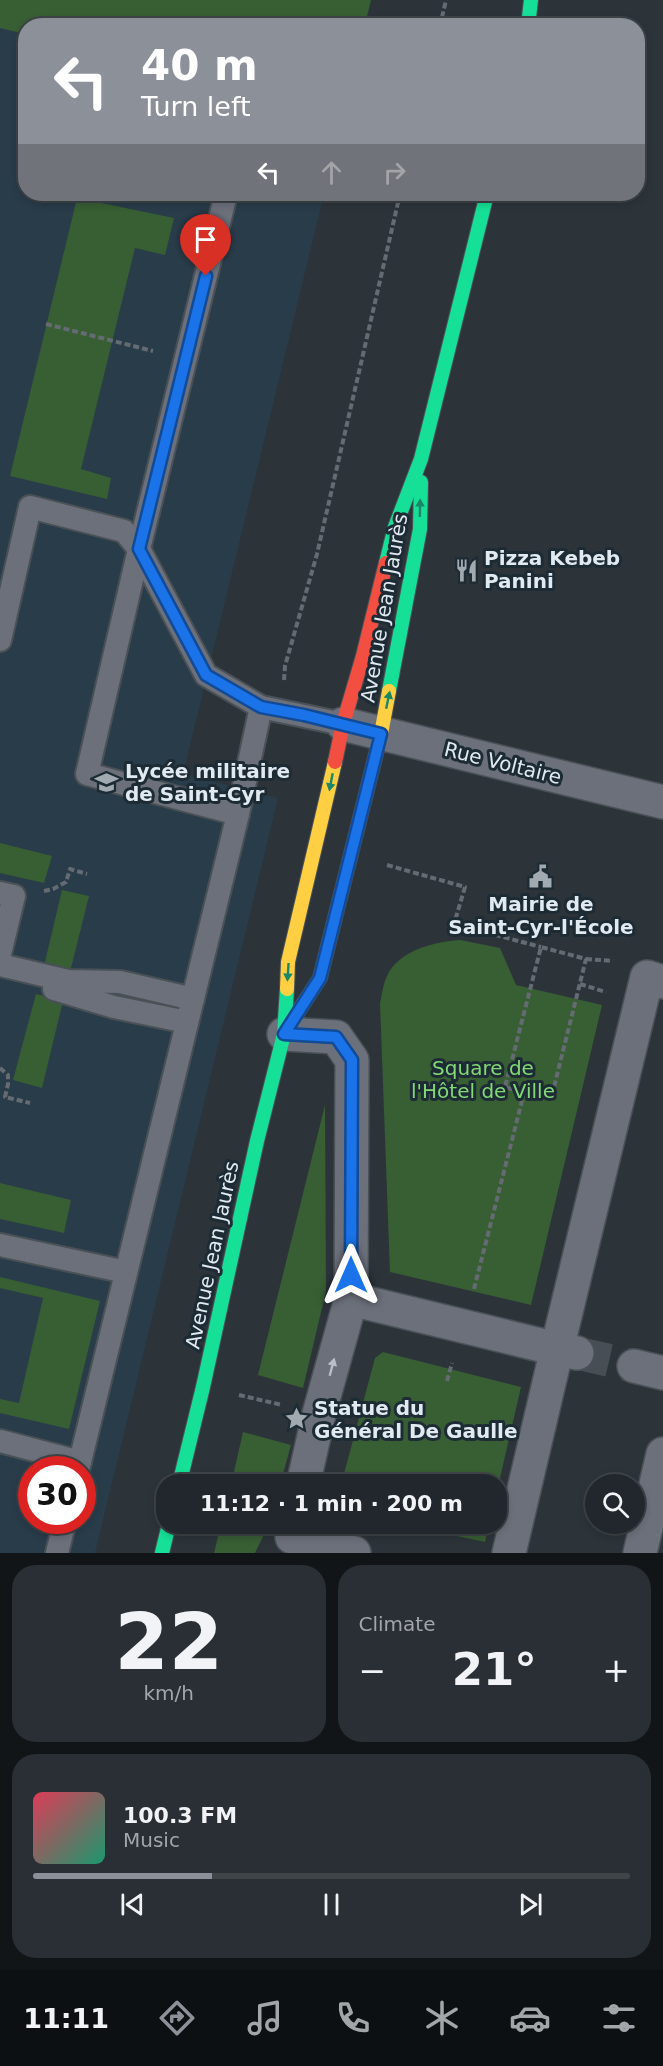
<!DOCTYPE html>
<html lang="en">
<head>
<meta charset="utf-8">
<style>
	:root { --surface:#21272c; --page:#292f34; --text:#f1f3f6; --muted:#a2a5a9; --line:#3e4448; --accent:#8c9099 }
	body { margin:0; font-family:"DejaVu Sans",sans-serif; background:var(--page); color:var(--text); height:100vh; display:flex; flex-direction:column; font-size:22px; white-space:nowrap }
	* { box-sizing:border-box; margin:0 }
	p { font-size:20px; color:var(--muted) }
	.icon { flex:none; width:33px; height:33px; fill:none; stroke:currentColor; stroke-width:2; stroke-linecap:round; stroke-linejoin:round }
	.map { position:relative; height:1553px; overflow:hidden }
	.side { display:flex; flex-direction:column; gap:12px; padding:12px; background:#121518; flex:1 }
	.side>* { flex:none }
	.guide { position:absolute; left:18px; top:18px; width:627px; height:183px; border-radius:24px; box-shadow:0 3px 9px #0003,0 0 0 2px var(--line); background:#8c9099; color:#fff; overflow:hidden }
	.buttons { position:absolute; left:585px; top:1474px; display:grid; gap:12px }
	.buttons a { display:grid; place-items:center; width:60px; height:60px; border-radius:50%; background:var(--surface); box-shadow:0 3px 9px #0003,0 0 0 2px var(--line); font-size:30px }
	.speed { position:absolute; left:18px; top:1456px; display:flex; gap:12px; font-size:30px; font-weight:700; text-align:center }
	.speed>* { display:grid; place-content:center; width:78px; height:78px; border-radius:50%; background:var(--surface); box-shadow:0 3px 9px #0003,0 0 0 2px var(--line); line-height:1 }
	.speed .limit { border:9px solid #d22; background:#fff; color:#111 }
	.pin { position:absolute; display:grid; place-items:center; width:51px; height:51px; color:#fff; margin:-62px -26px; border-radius:50% 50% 50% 0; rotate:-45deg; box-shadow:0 0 6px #0007 }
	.pin .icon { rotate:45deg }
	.me { position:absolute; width:66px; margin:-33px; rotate:0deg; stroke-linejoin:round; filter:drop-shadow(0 0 4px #0008) }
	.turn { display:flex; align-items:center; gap:21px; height:126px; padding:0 24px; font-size:27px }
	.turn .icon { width:78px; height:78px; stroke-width:2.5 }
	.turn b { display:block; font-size:42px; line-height:51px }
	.lanes { display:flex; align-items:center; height:57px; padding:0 24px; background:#0003; justify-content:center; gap:30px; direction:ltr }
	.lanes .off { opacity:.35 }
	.big { font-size:45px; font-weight:700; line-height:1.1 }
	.side .card { flex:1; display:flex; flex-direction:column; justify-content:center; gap:9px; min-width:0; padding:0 21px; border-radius:24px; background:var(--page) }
	.side .dial { align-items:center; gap:0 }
	.dial b { font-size:78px; line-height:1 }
	.song { display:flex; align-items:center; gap:18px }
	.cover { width:72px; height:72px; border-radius:9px; background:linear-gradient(135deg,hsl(350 70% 55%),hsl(160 70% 35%)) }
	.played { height:6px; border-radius:3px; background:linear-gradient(90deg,var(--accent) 30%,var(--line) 30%) }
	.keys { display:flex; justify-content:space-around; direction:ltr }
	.heat { display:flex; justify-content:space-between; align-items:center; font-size:33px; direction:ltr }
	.side .tiles { flex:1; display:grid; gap:12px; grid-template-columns:1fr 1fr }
	.card:last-child { grid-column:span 2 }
	.trip { position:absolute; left:156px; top:1474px; width:351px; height:60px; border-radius:24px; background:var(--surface); box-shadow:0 3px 9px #0003,0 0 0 2px var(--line); font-weight:700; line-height:60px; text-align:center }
	.tab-bar { display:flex; height:96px; justify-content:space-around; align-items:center; background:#0d1012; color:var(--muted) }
	.tab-bar .icon { width:42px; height:42px }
	.tab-bar .selected { color:var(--accent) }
	.tab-bar b { font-size:27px; color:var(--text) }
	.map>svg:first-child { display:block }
	.built { fill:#293c4a; fill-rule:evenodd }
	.green { fill:#385e34 }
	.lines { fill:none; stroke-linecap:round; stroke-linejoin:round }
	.street-tunnel { stroke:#474f55; stroke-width:33; stroke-dasharray:33 16; stroke-linecap:butt }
	.lane-casing { stroke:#4a5156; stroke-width:26 }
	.street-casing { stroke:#4a5156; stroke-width:36 }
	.fast-casing { stroke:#4a5156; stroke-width:16 }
	.slow-casing { stroke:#4a5156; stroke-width:16 }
	.jam-casing { stroke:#4a5156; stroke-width:16 }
	.path { stroke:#656b72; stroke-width:4; stroke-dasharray:6 3; stroke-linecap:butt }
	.lane { stroke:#6c707b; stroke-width:22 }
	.street { stroke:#6c707b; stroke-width:33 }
	.fast { stroke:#16e098; stroke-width:14 }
	.slow { stroke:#ffcf43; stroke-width:14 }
	.jam { stroke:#f24e42; stroke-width:14 }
	.oneway { fill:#1a8666 }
	.oneway2 { fill:#b8bfc8 }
	.route-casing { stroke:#114b97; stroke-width:15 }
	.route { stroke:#1a73e8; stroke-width:10 }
	.labels { text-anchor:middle; stroke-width:6; stroke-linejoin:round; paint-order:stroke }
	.poi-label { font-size:20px; font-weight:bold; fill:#e1eaf1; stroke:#1d2b35; text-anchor:start }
	.street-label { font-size:20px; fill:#e1eaf1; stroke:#1d2b35 }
	.park-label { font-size:20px; fill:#82d875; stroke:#1d2b35 }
</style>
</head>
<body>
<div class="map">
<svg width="663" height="1553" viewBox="0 0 663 1553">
	<rect width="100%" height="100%" fill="#2c343a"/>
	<path class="built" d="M0 0H371L365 25 26 26V194H324L183 774 278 798 95 1553H0ZM32 1470H82V1521H32Z"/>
	<g class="green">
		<polygon points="0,0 371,0 365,25 26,26 25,34 0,28"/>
		<polygon points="77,198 174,218 165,255 135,248 81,469 111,478 107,499 10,476"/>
		<polygon points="0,843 52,856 44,883 0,873"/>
		<polygon points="62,890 89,896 70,972 44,966"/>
		<path d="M460 940 500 948 516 985 602 1005 531 1305 390 1272 380 1003C382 995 383 984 387 976 399 950 434 942 460 940Z"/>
		<polygon points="36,994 63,1001 42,1088 13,1080"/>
		<polygon points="325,1105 326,1291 303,1388 258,1375"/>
		<polygon points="0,1183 71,1200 64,1233 0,1219"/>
		<polygon points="0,1277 100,1301 69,1429 0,1413 0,1399 19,1403 43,1298 0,1288"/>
		<polygon points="383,1352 521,1387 497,1491 496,1485 341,1485 375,1358"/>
		<polygon points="243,1432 291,1445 280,1485 231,1485"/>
		<polygon points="221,1524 269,1524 255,1553 214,1553"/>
		<polygon points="400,1524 489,1524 485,1542"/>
	</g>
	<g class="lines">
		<polyline class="street-tunnel" points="577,1353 634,1366"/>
		<defs>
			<g id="lane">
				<polyline points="226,194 139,549 87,774 238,814"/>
				<polyline points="0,640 30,507 124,531 139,549 206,675 261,707 343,724"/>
				<polyline points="0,893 14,896 0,954"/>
				<polyline points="0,965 68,981 120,982 193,999"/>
				<polyline points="54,989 114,1007 187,1022"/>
				<polyline points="0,1245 126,1272"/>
				<polyline points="0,1441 80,1462"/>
				<polyline points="78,1470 238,814 261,707"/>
				<polyline points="57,1553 65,1521"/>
			</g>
			<g id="street">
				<polyline points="343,724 663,802"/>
				<polyline points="284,1034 336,1037 352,1060 351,1299 319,1414 303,1485"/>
				<polyline points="351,1299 557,1349 509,1553"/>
				<polyline points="577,1353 557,1349 647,977 663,982"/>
				<polyline points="634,1366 663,1373"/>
				<polyline points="292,1537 354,1553"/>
				<polyline points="640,1553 663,1454"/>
			</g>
			<g id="fast">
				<polyline points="528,26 531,0"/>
				<polyline points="386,563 395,527 421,459 487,194"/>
				<polyline points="389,691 420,529 421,482"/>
				<polyline points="179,1485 203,1387 257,1141 284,1034 287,989"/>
				<polyline points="162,1553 169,1524"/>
			</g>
			<g id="slow">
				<polyline points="287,989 288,962 335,762"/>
				<polyline points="285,1032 320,978 381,734 389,691"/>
			</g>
			<polyline id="jam" points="335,762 343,724 363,656 386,563"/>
		</defs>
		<use href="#lane" class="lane-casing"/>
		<use href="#street" class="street-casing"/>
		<use href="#fast" class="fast-casing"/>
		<use href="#slow" class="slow-casing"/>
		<use href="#jam" class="jam-casing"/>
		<g class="path">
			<polyline points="440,26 446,0"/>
			<polyline points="46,324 153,351"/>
			<polyline points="284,680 285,666 317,554 400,194"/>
			<polyline points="387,865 465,887 454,924 541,947"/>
			<polyline points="44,891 53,889 66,882 70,869 87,874"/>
			<polyline points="586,959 613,961"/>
			<polyline points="580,984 606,992"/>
			<polyline points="0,1068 8,1075 8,1084 5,1097 30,1103"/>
			<polyline points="474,1289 524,1093 551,1099 586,959 541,947 505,1087 524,1093"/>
			<polyline points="447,1381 452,1363"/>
			<polyline points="239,1395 282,1405"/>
		</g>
		<use href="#lane" class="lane"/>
		<use href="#street" class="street"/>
		<use href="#fast" class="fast"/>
		<use href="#slow" class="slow"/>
		<use href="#jam" class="jam"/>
	</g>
	<defs><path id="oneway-solid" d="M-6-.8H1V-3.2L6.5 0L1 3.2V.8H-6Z" transform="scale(1.5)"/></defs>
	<g class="oneway">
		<use href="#oneway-solid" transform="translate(420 508) rotate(-89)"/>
		<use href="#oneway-solid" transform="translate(388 700) rotate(-78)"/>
		<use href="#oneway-solid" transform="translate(331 782) rotate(101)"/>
		<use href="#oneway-solid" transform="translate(288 972) rotate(94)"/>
	</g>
	<use class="oneway2" href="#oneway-solid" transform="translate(332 1367) rotate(-75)"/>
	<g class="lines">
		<defs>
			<polyline id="route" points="206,276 139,549 206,675 261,707 304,715 381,734 320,978 284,1034 336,1037 352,1060 351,1275"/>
		</defs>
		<use href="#route" class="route-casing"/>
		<use href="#route" class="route"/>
	</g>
	<defs>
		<symbol id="restaurant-bare" viewBox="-9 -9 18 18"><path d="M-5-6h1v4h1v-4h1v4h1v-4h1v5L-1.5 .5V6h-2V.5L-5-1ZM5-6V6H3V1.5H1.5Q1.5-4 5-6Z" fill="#a2aab1" stroke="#1d2b35" stroke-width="2.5" paint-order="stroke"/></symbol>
		<symbol id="school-bare" viewBox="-9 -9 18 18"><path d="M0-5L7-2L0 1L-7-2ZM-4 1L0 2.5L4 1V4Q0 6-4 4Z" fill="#a2aab1" stroke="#1d2b35" stroke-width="2.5" paint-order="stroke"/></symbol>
		<symbol id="civic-bare" viewBox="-9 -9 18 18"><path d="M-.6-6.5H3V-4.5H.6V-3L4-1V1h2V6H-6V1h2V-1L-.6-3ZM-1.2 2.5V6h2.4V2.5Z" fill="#a2aab1" stroke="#1d2b35" stroke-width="2.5" paint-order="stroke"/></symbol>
		<symbol id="sight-bare" viewBox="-9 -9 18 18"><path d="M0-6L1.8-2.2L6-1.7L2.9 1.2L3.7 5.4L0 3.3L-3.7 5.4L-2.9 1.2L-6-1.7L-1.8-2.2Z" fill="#a2aab1" stroke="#1d2b35" stroke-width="2.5" paint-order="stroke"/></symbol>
	</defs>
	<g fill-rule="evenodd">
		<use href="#restaurant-bare" x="450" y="554" width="33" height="33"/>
		<use href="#school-bare" x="90" y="766" width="33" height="33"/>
		<use href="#civic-bare" x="524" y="860" width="33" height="33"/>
		<use href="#sight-bare" x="280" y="1402" width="33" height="33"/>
	</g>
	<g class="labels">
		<g class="poi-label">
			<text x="484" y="565">Pizza Kebeb<tspan x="484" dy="23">Panini</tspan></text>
			<text x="125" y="778">Lycée militaire<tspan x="125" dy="23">de Saint-Cyr</tspan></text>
			<text x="541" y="911" text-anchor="middle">Mairie de<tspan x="541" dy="23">Saint-Cyr-l'École</tspan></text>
			<text x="314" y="1415">Statue du<tspan x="314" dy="23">Général De Gaulle</tspan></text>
		</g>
		<g class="street-label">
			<text transform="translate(384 608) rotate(-80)" y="7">Avenue Jean Jaurès</text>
			<text transform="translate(503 763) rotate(14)" y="7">Rue Voltaire</text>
			<text transform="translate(212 1255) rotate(-78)" y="7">Avenue Jean Jaurès</text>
		</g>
		<g class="park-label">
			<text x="483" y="1075">Square de<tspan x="483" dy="23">l'Hôtel de Ville</tspan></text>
		</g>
	</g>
</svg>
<div class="buttons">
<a><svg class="icon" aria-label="search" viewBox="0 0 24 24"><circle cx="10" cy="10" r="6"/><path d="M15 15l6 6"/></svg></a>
</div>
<div class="speed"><div class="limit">30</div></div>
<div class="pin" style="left:206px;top:276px;background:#d93025"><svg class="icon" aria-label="arrive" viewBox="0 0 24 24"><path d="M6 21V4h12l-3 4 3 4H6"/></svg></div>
<svg class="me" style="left:351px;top:1275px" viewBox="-20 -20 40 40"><path d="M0-17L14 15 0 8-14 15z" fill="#1a73e8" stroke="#fff" stroke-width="4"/></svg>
<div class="trip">11:12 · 1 min · 200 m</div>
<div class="guide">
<div class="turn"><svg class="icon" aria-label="left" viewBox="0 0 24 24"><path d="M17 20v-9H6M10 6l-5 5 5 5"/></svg><div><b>40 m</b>Turn left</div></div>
<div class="lanes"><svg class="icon" aria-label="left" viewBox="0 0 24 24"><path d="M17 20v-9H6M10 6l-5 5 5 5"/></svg><svg class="icon off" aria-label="ahead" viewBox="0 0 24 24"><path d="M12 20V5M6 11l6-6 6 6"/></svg><svg class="icon off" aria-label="right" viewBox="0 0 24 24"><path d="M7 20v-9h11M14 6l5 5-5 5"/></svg></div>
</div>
</div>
<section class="side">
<div class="tiles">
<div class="card dial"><b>22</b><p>km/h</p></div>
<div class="card"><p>Climate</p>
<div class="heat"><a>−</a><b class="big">21°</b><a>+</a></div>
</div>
<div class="card">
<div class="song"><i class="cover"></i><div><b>100.3 FM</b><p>Music</p></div></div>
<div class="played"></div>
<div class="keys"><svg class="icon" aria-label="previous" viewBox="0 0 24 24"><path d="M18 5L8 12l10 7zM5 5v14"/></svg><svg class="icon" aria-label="pause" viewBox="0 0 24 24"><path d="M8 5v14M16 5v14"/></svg><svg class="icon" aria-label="next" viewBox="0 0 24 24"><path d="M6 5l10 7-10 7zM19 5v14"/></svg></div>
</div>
</div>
</section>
<nav class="tab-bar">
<b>11:11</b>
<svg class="icon selected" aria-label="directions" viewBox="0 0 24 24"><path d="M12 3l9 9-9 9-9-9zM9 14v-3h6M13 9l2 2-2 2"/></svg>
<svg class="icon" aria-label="music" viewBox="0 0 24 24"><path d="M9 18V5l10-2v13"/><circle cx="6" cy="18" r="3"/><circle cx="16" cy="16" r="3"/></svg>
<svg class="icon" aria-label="phone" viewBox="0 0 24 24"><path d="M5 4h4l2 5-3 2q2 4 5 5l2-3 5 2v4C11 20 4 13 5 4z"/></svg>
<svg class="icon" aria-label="climate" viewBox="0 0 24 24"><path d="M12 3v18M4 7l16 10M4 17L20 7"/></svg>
<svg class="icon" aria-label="car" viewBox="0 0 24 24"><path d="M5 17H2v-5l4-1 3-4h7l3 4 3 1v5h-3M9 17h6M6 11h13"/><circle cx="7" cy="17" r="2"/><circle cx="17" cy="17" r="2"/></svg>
<svg class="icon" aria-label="filters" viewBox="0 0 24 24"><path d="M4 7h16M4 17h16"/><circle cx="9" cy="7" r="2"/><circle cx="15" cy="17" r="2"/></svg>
</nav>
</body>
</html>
